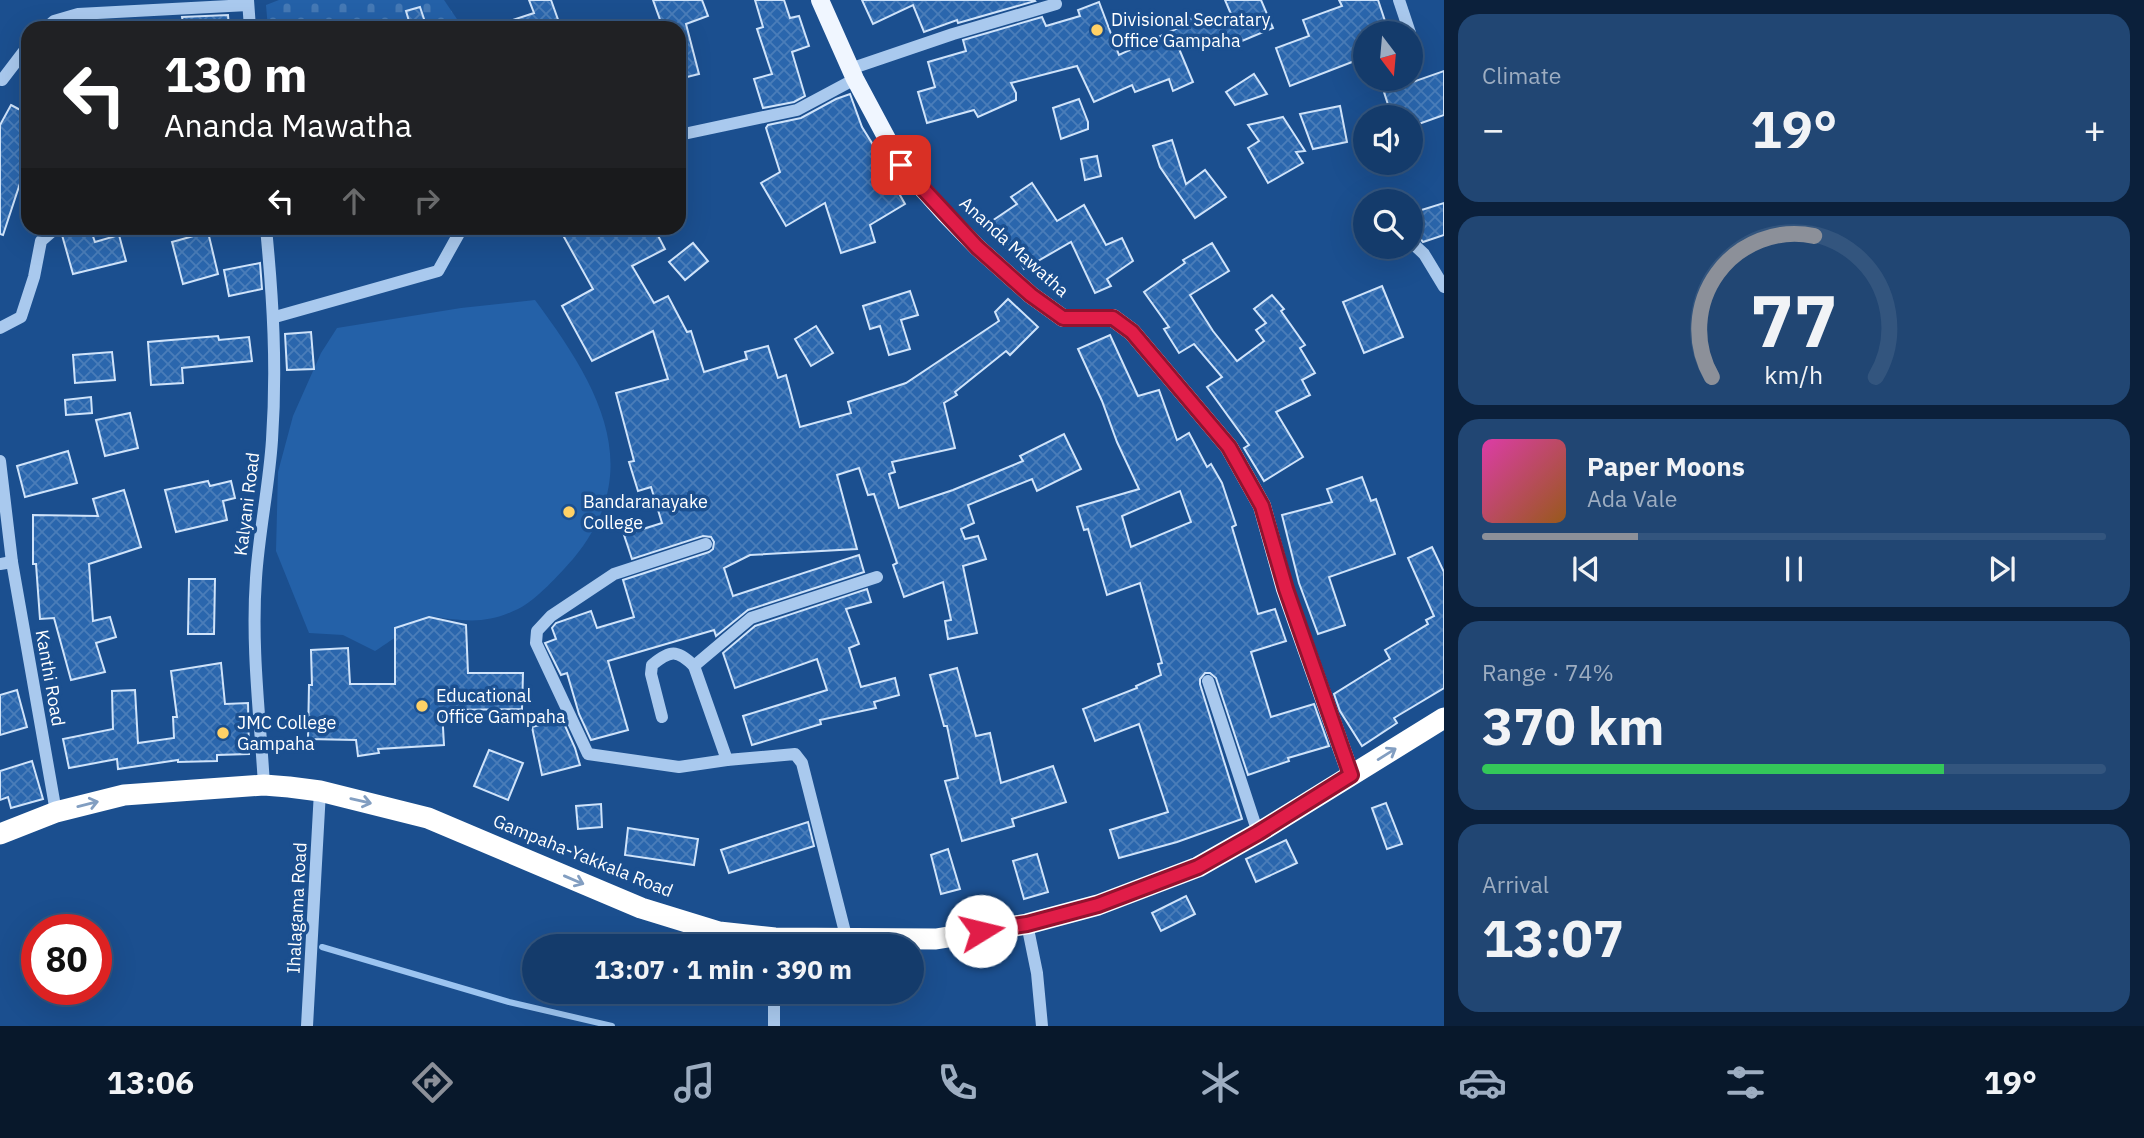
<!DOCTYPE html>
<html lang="en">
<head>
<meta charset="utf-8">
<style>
	:root { --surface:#143b6b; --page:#214673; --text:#f1f3f6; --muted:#9dadc1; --line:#33557e; --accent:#8c9099 }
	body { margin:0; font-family:"IBM Plex Sans",sans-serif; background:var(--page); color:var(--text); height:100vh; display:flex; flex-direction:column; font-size:26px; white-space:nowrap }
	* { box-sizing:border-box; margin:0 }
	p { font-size:23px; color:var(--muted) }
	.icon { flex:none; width:38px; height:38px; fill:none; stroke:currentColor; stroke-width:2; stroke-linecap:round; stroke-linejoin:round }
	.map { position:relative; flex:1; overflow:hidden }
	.side { display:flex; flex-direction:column; gap:14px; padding:14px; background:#0b203b; width:700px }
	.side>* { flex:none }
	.banner { position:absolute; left:21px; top:21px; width:665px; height:214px; border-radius:21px; box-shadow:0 7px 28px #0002,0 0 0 2px var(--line); background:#202124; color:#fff; overflow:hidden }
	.needle { width:46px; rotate:164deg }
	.controls { position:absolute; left:1353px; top:21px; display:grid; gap:14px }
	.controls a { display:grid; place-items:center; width:70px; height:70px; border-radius:50%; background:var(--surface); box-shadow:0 7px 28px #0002,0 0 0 2px var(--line); font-size:35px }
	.speed { position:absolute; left:21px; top:914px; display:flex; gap:14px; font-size:35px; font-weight:700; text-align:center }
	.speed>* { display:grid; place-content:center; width:91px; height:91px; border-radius:50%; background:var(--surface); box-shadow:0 7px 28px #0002,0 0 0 2px var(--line); line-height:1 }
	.speed .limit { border:10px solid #d22; background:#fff; color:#111 }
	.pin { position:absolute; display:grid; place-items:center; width:60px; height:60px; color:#fff; margin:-30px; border-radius:14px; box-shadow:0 4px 10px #0006 }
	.me { position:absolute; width:77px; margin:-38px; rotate:81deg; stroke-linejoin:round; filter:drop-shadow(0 0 5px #0008) }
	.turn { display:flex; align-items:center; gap:24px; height:147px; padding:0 28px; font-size:32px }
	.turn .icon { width:91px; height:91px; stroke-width:2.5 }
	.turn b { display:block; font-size:49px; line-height:60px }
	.lanes { display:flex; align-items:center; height:66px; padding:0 28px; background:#0003; justify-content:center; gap:35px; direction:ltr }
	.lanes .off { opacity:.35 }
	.big { font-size:52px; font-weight:700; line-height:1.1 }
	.side .widget { flex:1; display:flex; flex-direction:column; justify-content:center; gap:10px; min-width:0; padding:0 24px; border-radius:21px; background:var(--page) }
	.side .dial { align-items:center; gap:0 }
	.dial svg { height:182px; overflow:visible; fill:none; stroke:var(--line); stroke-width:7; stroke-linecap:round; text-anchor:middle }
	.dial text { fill:var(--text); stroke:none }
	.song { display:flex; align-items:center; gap:21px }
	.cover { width:84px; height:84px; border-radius:10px; background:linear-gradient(135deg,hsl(320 70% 55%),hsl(30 70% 35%)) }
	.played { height:7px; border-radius:4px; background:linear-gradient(90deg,var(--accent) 25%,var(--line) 25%) }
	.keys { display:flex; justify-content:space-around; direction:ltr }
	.heat { display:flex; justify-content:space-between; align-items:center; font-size:38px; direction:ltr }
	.charge { height:10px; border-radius:5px; background:linear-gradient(90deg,#34c759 74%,var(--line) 0) }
	.trip { position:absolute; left:522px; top:934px; width:402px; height:70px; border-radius:35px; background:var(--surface); box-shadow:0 7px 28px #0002,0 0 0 2px var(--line); font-weight:700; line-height:70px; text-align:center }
	.tab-bar { display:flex; height:112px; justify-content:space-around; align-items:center; background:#08182b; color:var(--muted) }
	.tab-bar .icon { width:49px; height:49px }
	.tab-bar .on { color:var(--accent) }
	.tab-bar b { font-size:32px; color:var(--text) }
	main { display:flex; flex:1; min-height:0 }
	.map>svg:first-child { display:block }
	.cemetery { fill:url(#cemetery-stones) }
	.pitch { fill:#2461a8 }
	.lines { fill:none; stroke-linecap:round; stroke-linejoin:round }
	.stream { stroke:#9cc4f0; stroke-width:6 }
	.building { fill:url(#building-cross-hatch); stroke:#cfe3fa; stroke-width:2; fill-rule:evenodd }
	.minor { stroke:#a9c9ee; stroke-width:12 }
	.major { stroke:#f0f6ff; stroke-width:18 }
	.highway { stroke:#fff; stroke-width:21 }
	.oneway { stroke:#829ec1 }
	.route-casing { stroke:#92132f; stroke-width:18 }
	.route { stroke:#e11d48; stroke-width:12 }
	.poi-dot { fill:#ffd166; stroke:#1b4f8f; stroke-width:2.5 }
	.labels { text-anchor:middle; stroke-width:7; stroke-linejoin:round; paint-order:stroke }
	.poi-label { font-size:18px; fill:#fff; stroke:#1b4f8f; text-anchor:start }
	.street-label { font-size:18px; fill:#fff; stroke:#1b4f8f }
</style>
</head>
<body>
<main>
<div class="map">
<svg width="1444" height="1026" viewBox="0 0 1444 1026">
	<defs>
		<pattern id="cemetery-stones" width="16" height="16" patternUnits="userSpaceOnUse" patternTransform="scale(1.75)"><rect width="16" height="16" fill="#2461a8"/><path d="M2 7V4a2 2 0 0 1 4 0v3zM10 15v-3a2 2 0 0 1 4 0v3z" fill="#4579b5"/></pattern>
		<pattern id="building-cross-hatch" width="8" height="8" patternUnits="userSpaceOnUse" patternTransform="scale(1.75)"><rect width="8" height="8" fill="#2a66ad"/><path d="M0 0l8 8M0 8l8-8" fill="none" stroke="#4a7db9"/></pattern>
	</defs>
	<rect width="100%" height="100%" fill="#1b4f8f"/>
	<polygon class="cemetery" points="279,0 444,0 463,28 268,28 266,5"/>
	<path class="pitch" d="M535 300C594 380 650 467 573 559 559 575 536 600 518 609 493 621 477 622 450 619 444 619 435 616 429 617 421 619 385 645 375 651L343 635 309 633 276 551 278 472 293 416 321 353 337 328 461 308Z"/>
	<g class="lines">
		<polyline class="stream" points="322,947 509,1002 612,1026"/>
	</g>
	<g class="building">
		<polygon points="529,0 551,0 561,28 498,28 497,25 534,13"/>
		<polygon points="653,0 702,0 708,16 686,24 699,74 679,79 679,28 663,28"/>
		<polygon points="755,0 784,0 790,18 799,16 809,46 792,52 805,96 794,102 763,108 754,79 772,74 757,29 763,27"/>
		<polygon points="862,0 1034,0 1035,1 958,23 957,20 924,32 913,5 873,24"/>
		<polygon points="1225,0 1261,0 1273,28 1242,41 1240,37 1177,44 1193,82 1173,91 1169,79 1135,92 1132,85 1094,102 1077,66 1011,83 1016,93 1016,100 978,117 974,110 927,123 918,92 935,87 928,62 966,51 963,40 1042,17 1046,26 1080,16 1078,10 1099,2 1119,55 1189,23 1189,19 1231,14"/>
		<polygon points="1339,0 1378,0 1389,33 1365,33 1365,57 1290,86 1276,48 1309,36 1303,20 1342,6"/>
		<polygon points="420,7 427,28 411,28 406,11"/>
		<polygon points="228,15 229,28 184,28 182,17"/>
		<polygon points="1444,71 1444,115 1410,127 1410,117 1392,117 1384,92"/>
		<polygon points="1254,74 1267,94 1235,105 1226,92"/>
		<polygon points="850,94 862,127 885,164 887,163 898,180 893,183 905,204 870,225 875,242 841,253 825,203 786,226 761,183 780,172 766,128 768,125 801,118 836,99"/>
		<polygon points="1079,99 1088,122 1088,129 1061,139 1053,108"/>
		<polygon points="11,105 28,114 28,159 3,235 0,234 0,125"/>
		<polygon points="1340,106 1347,142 1313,149 1300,114"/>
		<polygon points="1283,117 1305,151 1296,152 1303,163 1268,183 1248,148 1259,141 1248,125"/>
		<polygon points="1172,140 1186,184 1205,170 1226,197 1195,218 1160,167 1153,146"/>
		<polygon points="1097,156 1101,176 1085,180 1081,159"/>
		<polygon points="1032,183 1057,221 1084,205 1106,245 1122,238 1133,261 1107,279 1111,286 1095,293 1071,242 1024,269 1010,245 1006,248 989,223 1017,204 1011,197"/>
		<polygon points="1444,203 1444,235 1423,242 1420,238 1412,213"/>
		<polygon points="90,228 95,242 119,235 126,261 73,274 62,235"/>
		<polygon points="559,228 654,228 665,249 632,266 654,303 668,296 687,332 691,331 704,372 747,359 745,352 768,346 778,378 786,375 800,427 851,413 848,402 906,383 999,321 995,312 1008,299 1038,327 1010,355 1006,351 955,392 957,395 944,403 955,448 892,462 895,472 889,474 899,508 953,490 1023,461 1020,456 1064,434 1081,469 1037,491 1032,479 968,505 974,523 961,529 965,539 978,536 986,559 963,566 977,633 948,639 945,621 951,620 943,582 904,597 893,565 897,563 874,494 868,495 859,468 837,475 857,549 750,555 724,568 733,596 859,555 864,572 748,610 716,636 714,630 608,661 628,730 591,740 579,714 567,673 561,675 545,643 556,639 552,628 556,623 591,611 597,628 634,617 623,580 709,552 713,549 714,542 711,537 703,536 632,559 624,535 662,523 651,487 638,491 629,462 634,461 616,393 668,379 653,331 592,361 562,306 593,289"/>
		<polygon points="208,232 218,274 183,284 172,242"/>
		<polygon points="693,243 708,261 685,280 669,262"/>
		<polygon points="1212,243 1229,271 1190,295 1213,331 1237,361 1264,341 1256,330 1266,323 1254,309 1272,295 1284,309 1281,311 1305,345 1300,348 1315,373 1302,380 1310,395 1276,412 1303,457 1264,481 1244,448 1249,445 1207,387 1222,377 1194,344 1179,353 1164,329 1169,327 1144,292 1185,263 1183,260"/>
		<polygon points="260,263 262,289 229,296 224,270"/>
		<polygon points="1382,286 1403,337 1364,353 1343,302"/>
		<polygon points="910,291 918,315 901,320 910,349 889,355 880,326 870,329 863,306"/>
		<polygon points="816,326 833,353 811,366 795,339"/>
		<polygon points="311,332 314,369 287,370 285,334"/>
		<path d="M1110 335 1138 396 1159 390 1177 440 1189 433 1207 467 1211 464 1222 483 1236 525 1232 527 1258 614 1275 609 1286 641 1251 652 1271 717 1314 704 1329 746 1288 758 1289 761 1248 775 1216 678 1210 673H1205L1200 679V684L1242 819 1177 842 1119 858 1110 830 1168 812 1139 724 1095 741 1083 709 1137 688 1136 686 1161 675 1158 664 1162 663 1140 583 1107 595 1088 529 1084 530 1077 507 1139 489 1117 442 1102 401 1078 349ZM1180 491 1191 522 1131 547 1122 516Z"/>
		<polygon points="218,336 219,340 249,337 252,361 182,368 183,383 151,385 148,342"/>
		<polygon points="112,352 115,380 75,383 73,355"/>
		<polygon points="91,397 92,413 66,415 65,400"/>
		<polygon points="130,413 138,448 105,456 96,420"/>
		<polygon points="68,451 77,483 25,497 17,466"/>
		<polygon points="1362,477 1371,501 1376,499 1395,554 1329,577 1345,625 1318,634 1299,583 1282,515 1332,502 1327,489"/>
		<polygon points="208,481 210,486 231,481 235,498 223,501 227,520 176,532 165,490"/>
		<polygon points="124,490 141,547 89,564 93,621 110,617 116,637 96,643 105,672 71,680 54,618 40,619 36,564 33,564 33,515 98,516 93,499"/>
		<polygon points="1432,547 1444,572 1444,688 1394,718 1397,723 1362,746 1340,711 1334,694 1390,659 1385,650 1428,624 1426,620 1434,616 1408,558"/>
		<polygon points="189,579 215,579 214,634 188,634"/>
		<polygon points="867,589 871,602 846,609 859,644 849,648 861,687 895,678 899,695 874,702 876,708 820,720 821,724 752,745 743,716 827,690 817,659 735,688 723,653 755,626"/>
		<polygon points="429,617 466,625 468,673 523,673 522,709 442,710 444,745 378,749 379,753 358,756 356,740 308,739 309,685 312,685 311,650 348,648 350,684 395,684 395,628"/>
		<polygon points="221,663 225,704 248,703 249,754 217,755 217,761 178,762 178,760 118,769 117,759 69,768 63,739 113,729 112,691 135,690 138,743 174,738 173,717 177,717 171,671"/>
		<polygon points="957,668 976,736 990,733 1001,783 1053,766 1066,802 1012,819 1014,826 962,841 945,781 958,778 947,726 944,726 930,675"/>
		<polygon points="17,690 27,727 0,735 0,695"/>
		<polygon points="562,719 575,748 580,765 542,775 532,727"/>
		<polygon points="489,750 523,763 508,800 474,786"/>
		<polygon points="32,761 43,799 11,808 8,797 0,800 0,771"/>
		<polygon points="1386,803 1402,844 1387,849 1372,808"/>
		<polygon points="601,804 602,827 578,829 576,806"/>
		<polygon points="808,822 814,846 729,873 721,850"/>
		<polygon points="628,828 698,839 694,865 625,855"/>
		<polygon points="1286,840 1297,863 1256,882 1246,859"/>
		<polygon points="948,849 960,889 941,894 931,855"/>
		<polygon points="1037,854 1048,892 1024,899 1013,861"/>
		<polygon points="1186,896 1195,914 1161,931 1152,913"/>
	</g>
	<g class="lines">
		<g class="minor">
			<polyline points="248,0 250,28"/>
			<polyline points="1399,0 1410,33"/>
			<polyline points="46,28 54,21 78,14 248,5"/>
			<polyline points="1410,35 1416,52"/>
			<polyline points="850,69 953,34 1056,4"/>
			<polyline points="2,80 28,46"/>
			<polyline points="679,135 797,110 855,79"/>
			<polyline points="1410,241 1424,254 1444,287"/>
			<polyline points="275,317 438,271 462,228"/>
			<polyline points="0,328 21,317 34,277 41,241 56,228"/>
			<polyline points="0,461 12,562"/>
			<polyline points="706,544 614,574 551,616 537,631 536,643 588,754 679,767 727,760"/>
			<polyline points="0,564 12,562 56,812"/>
			<polyline points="1208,681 1258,833"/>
			<path d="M662 717 651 674 652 665C670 650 677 649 694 666"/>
			<path d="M264 785C260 716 251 647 256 578 259 532 269 486 272 440 277 367 273 300 266 228"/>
			<polyline points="1027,924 1037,973 1042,1026"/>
			<polyline points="847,940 802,763 795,754 727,760 694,666 751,618 877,577"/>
			<polyline points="307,1026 320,791"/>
			<polyline points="774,1026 774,992"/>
		</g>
		<polyline class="major" points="820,0 855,79 901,165 945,214 977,247 1031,295 1063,318 1113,318 1132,332 1229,447 1262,506 1285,589 1351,775"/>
		<polyline class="highway" points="0,834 56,812 124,795 264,785 289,787 320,791 428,818 641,908 719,932 775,938 936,939 1027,924 1098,905 1198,867 1258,833 1444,718"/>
	</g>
	<defs><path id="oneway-shaft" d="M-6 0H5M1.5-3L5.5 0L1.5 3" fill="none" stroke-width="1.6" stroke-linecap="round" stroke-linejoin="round" transform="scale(1.75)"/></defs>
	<g class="oneway">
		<use href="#oneway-shaft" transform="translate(1387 754) rotate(-32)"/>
		<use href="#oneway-shaft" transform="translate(361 801) rotate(13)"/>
		<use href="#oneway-shaft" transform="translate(88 804) rotate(-14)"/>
		<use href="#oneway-shaft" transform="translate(574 880) rotate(23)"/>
	</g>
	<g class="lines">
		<defs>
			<polyline id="route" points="901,165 977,247 1031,295 1063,318 1113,318 1132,332 1229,447 1262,506 1286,589 1351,775 1258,833 1198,867 1098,905 1027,924 981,931"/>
		</defs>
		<use href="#route" class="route-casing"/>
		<use href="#route" class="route"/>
	</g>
	<g class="poi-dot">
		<circle cx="1097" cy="30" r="7"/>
		<circle cx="569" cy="512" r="7"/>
		<circle cx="422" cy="706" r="7"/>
		<circle cx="223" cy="733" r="7"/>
	</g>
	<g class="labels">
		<g class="poi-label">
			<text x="1111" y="26">Divisional Secratary<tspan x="1111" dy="21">Office Gampaha</tspan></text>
			<text x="583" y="508">Bandaranayake<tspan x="583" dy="21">College</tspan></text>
			<text x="436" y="702">Educational<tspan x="436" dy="21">Office Gampaha</tspan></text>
			<text x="237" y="729">JMC College<tspan x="237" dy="21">Gampaha</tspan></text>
		</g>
		<g class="street-label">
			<text transform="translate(1014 247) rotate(42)" y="6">Ananda Mawatha</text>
			<text transform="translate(247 504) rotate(-83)" y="6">Kalyani Road</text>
			<text transform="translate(50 678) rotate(80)" y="6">Kanthi Road</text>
			<text transform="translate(583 856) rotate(22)" y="6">Gampaha-Yakkala Road</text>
			<text transform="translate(297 908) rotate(-87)" y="6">Ihalagama Road</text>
		</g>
	</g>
</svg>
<div class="controls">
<a><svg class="needle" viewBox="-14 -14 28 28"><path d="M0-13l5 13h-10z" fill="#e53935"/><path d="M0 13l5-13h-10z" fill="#9dadc1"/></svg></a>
<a><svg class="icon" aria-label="sound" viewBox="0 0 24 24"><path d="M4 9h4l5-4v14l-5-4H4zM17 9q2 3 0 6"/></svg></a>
<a><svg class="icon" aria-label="search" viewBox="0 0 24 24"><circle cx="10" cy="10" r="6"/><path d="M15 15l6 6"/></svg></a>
</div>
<div class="speed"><div class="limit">80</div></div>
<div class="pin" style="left:901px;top:165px;background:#d93025"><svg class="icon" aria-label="arrive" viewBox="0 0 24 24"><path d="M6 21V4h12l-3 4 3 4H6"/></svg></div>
<svg class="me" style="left:981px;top:931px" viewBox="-20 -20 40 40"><circle r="19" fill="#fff"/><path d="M0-13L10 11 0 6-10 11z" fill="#e11d48"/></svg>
<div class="trip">13:07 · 1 min · 390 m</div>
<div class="banner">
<div class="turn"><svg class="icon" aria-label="left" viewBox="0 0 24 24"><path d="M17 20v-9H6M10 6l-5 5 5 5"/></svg><div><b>130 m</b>Ananda Mawatha</div></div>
<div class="lanes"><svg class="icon" aria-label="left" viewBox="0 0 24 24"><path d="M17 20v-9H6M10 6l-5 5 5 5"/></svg><svg class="icon off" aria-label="ahead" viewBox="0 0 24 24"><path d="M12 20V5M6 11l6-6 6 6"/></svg><svg class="icon off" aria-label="right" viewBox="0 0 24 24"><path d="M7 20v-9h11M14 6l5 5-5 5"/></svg></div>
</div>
</div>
<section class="side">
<div class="widget"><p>Climate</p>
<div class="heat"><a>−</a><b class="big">19°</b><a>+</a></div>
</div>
<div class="widget dial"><svg viewBox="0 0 100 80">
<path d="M14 69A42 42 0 1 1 86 69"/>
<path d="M14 69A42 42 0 0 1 59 7" stroke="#8c9099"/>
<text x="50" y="56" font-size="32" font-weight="700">77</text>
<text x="50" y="72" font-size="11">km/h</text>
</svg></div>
<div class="widget">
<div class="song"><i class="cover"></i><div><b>Paper Moons</b><p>Ada Vale</p></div></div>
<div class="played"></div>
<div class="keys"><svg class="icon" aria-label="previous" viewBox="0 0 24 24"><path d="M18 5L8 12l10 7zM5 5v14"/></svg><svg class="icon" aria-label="pause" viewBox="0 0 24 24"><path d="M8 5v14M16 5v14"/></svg><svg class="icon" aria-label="next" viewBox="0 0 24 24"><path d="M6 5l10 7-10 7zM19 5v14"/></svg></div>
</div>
<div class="widget"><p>Range · 74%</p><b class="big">370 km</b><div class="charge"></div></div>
<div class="widget"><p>Arrival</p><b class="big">13:07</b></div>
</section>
</main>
<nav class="tab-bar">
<b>13:06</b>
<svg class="icon on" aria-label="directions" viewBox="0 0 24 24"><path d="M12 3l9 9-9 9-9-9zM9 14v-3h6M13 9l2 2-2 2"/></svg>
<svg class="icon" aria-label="music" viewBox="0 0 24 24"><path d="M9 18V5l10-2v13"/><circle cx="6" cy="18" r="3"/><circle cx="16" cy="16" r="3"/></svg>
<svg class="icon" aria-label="phone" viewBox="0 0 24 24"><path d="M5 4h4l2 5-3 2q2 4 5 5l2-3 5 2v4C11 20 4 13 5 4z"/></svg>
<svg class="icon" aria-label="climate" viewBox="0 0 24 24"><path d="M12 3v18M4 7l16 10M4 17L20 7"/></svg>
<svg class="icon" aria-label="car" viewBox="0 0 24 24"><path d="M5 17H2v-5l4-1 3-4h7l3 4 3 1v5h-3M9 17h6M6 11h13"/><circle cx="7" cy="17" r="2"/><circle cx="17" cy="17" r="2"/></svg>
<svg class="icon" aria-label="filters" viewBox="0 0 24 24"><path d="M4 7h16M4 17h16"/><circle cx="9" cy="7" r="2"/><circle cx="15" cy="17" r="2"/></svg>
<b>19°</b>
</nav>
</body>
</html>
